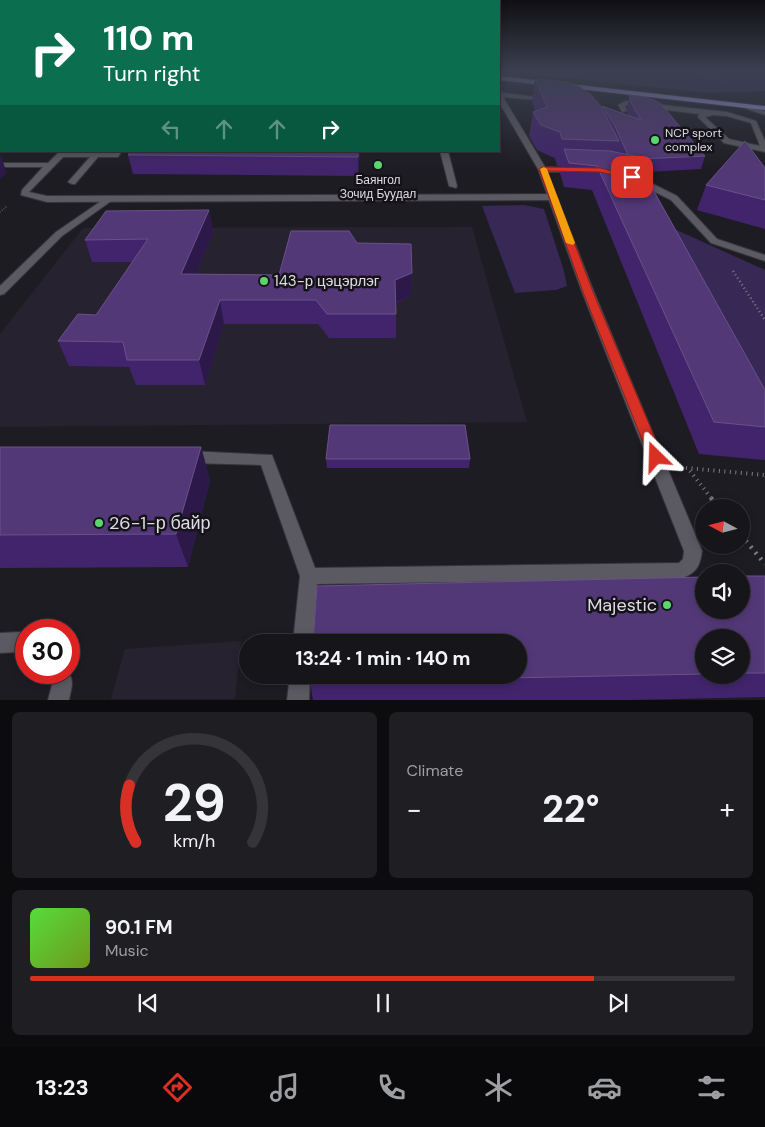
<!DOCTYPE html>
<html lang="en">
<head>
<meta charset="utf-8">
<style>
	:root { --surface:#16151a; --page:#1f1e23; --text:#f1f3f6; --muted:#9e9fa2; --line:#353439; --accent:#d93025 }
	body { margin:0; font-family:"DM Sans",sans-serif; background:var(--page); color:var(--text); height:100vh; display:flex; flex-direction:column; font-size:19px; white-space:nowrap }
	* { box-sizing:border-box; margin:0 }
	p { font-size:16px; color:var(--muted) }
	.icon { flex:none; width:28px; height:28px; fill:none; stroke:currentColor; stroke-width:2; stroke-linecap:round; stroke-linejoin:round }
	.map { position:relative; height:700px; overflow:hidden }
	.panel { display:flex; flex-direction:column; gap:12px; padding:12px; background:#0c0c0e; flex:1 }
	.panel>* { flex:none }
	.hud { position:absolute; left:0px; top:0px; width:500px; height:152px; box-shadow:0 2px 8px #0003,0 0 0 1px var(--line); background:#0b6e4f; color:#fff; overflow:hidden }
	.needle { width:32px; rotate:277deg }
	.controls { position:absolute; left:695px; top:499px; display:grid; gap:10px }
	.controls a { display:grid; place-items:center; width:55px; height:55px; border-radius:50%; background:var(--surface); box-shadow:0 2px 8px #0003,0 0 0 1px var(--line); font-size:25px }
	.speed { position:absolute; left:15px; top:619px; display:flex; gap:10px; font-size:25px; font-weight:700; text-align:center }
	.speed>* { display:grid; place-content:center; width:65px; height:65px; border-radius:50%; background:var(--surface); box-shadow:0 2px 8px #0003,0 0 0 1px var(--line); line-height:1 }
	.speed .limit { border:8px solid #d22; background:#fff; color:#111 }
	.pin { position:absolute; display:grid; place-items:center; width:42px; height:42px; color:#fff; margin:-21px; border-radius:10px; box-shadow:0 2px 8px #0006 }
	.me { position:absolute; width:55px; margin:-28px; rotate:338deg; stroke-linejoin:round; filter:drop-shadow(0 0 4px #0008) }
	.turn { display:flex; align-items:center; gap:18px; height:105px; padding:0 20px; font-size:22px }
	.turn .icon { width:65px; height:65px; stroke-width:2.5 }
	.turn b { display:block; font-size:35px; line-height:42px }
	.lanes { display:flex; align-items:center; height:48px; padding:0 20px; background:#0003; justify-content:center; gap:25px; direction:ltr }
	.lanes .off { opacity:.35 }
	.big { font-size:38px; font-weight:700; line-height:1.1 }
	.panel .widget { flex:1; display:flex; flex-direction:column; justify-content:center; gap:8px; min-width:0; padding:0 18px; border-radius:8px; background:var(--page) }
	.panel .dial { align-items:center; gap:0 }
	.dial svg { height:130px; overflow:visible; fill:none; stroke:var(--line); stroke-width:7; stroke-linecap:round; text-anchor:middle }
	.dial text { fill:var(--text); stroke:none }
	.song { display:flex; align-items:center; gap:15px }
	.cover { width:60px; height:60px; border-radius:8px; background:linear-gradient(135deg,hsl(110 70% 55%),hsl(80 70% 35%)) }
	.played { height:5px; border-radius:2px; background:linear-gradient(90deg,var(--accent) 80%,var(--line) 80%) }
	.keys { display:flex; justify-content:space-around; direction:ltr }
	.heat { display:flex; justify-content:space-between; align-items:center; font-size:28px; direction:ltr }
	.panel .tiles { flex:1; display:grid; gap:12px; grid-template-columns:1fr 1fr }
	.widget:last-child { grid-column:span 2 }
	.trip { position:absolute; left:239px; top:634px; width:288px; height:50px; border-radius:25px; background:var(--surface); box-shadow:0 2px 8px #0003,0 0 0 1px var(--line); font-weight:700; line-height:50px; text-align:center }
	.tab-bar { display:flex; height:80px; justify-content:space-around; align-items:center; background:#09080a; color:var(--muted) }
	.tab-bar .icon { width:35px; height:35px }
	.tab-bar .current { color:var(--accent) }
	.tab-bar b { font-size:22px; color:var(--text) }
	.map>svg:first-child { display:block }
	.built { fill:#26222f }
	.green { fill:#372856 }
	.lines { fill:none; stroke-linecap:round; stroke-linejoin:round }
	.service-casing { stroke:#37363b; stroke-width:2 }
	.minor-casing { stroke:#37363b; stroke-width:2 }
	.tertiary-casing { stroke:#37363b; stroke-width:2 }
	.trunk-casing { stroke:#37363b; stroke-width:2 }
	.path-far3 { stroke:#7e7d82; stroke-width:2; stroke-dasharray:0.5 2; stroke-linecap:butt }
	.path-far2 { stroke:#7e7d82; stroke-width:2.5; stroke-dasharray:1 3; stroke-linecap:butt }
	.path-far1 { stroke:#7e7d82; stroke-width:4; stroke-dasharray:1 4.5; stroke-linecap:butt }
	.path { stroke:#7e7d82; stroke-width:4.5; stroke-dasharray:2 5.5; stroke-linecap:butt }
	.service { fill:#5b5961; fill-rule:evenodd }
	.minor { fill:#5b5961; fill-rule:evenodd }
	.tertiary { fill:#5b5961; fill-rule:evenodd }
	.trunk { fill:#a894dc; fill-rule:evenodd }
	.wall { fill:#42246c; fill-rule:evenodd }
	.shaded-wall { fill:#2c1849 }
	.building { fill:#533878; stroke:#685289 }
	.route { fill:#d93025; stroke:#8d1f18 }
	.slow { fill:#f59e0b }
	.poi-dot { fill:#5bd56e; stroke:#151319; stroke-width:2 }
	.labels { text-anchor:middle; stroke-width:5; stroke-linejoin:round; paint-order:stroke }
	.far-poi-label { font-size:12px; fill:#dedde1; stroke:#151319; text-anchor:start }
	.poi-label { font-size:15px; fill:#dedde1; stroke:#151319; text-anchor:start }
	.near-poi-label { font-size:18px; fill:#dedde1; stroke:#151319; text-anchor:start }
</style>
</head>
<body>
<div class="map">
<svg width="765" height="700" viewBox="0 0 765 700">
	<rect width="100%" height="100%" fill="#1e1c23"/>
	<g class="built">
		<polygon points="472,227 527,422 0,427 0,334 83,228"/>
		<polygon points="241,641 235,699 111,699 125,649"/>
	</g>
	<g class="green">
		<polygon points="499,71 765,71 765,91 709,93"/>
		<polygon points="524,205 544,209 564,271 567,286 556,290 515,293 482,206"/>
		<polygon points="652,219 765,270 765,432"/>
	</g>
	<g class="lines">
		<defs>
			<g id="service">
				<path d="M626 101 727 112 756 121 765 141V152L724 143 698 117 699 114 627 105 625 106 627 111 622 112 618 105ZM713 115 727 116 751 123 760 146 729 139 705 117Z"/>
				<polygon points="114,151 122,151 118,157 98,157 75,184 72,184 68,182 90,157 60,157 56,155 60,153"/>
				<polygon points="440,151 448,151 457,186 456,188 449,186"/>
				<polygon points="107,197 114,199 62,236 4,294 0,295 0,286 56,232"/>
				<polygon points="21,632 26,634 26,657 17,652 0,653 0,633"/>
				<path d="M43 672H68C75 681 71 689 69 700H48L52 685Z"/>
			</g>
			<g id="minor">
				<path d="M499 89 503 93 552 99 549 101 503 97 545 167 578 168 582 170 578 172H547L594 292 702 551C700 568 695 574 679 579L317 584 313 642H293L300 576 261 465 189 463 184 461 181 457 184 453 189 451 272 455 315 568 679 563 683 559 684 551 582 292 549 200 47 202 21 195 22 190 43 167H0V163H48L60 151H69L29 192 47 196 547 194 538 169 499 102Z"/>
				<polygon points="631,176 637,176 677,196 717,239 765,255 765,261 711,243 671,200 631,180"/>
				<polygon points="290,675 310,675 309,700 287,700"/>
			</g>
			<polygon id="tertiary" points="741,105 765,111 765,115 741,107"/>
			<polygon id="trunk" points="499,76 765,106 765,110 499,80"/>
		</defs>
		<use href="#service" class="service-casing"/>
		<use href="#minor" class="minor-casing"/>
		<use href="#tertiary" class="tertiary-casing"/>
		<use href="#trunk" class="trunk-casing"/>
		<g class="path-far3">
			<polyline points="697,71 723,82"/>
			<polyline points="0,212 7,206"/>
		</g>
		<polyline class="path-far2" points="733,271 765,320"/>
		<g class="path-far1">
			<polyline points="686,468 765,475"/>
			<polyline points="690,471 712,499"/>
		</g>
		<g class="path">
			<polyline points="711,498 719,508"/>
			<polyline points="741,535 765,564"/>
		</g>
		<use href="#service" class="service"/>
		<use href="#minor" class="minor"/>
		<use href="#tertiary" class="tertiary"/>
		<use href="#trunk" class="trunk"/>
	</g>
	<g class="wall">
		<polygon points="0,71 1,71 1,147 0,148"/>
		<polygon points="535,79 602,109 602,106 628,115 627,113 627,107 630,95 705,156 701,169 647,172 646,177 765,390 765,460 699,454 592,190 564,187 560,173 561,166 557,166 555,158 537,150 529,136 533,112 535,111 532,102"/>
		<polygon points="360,151 358,176 133,174 128,155"/>
		<polygon points="765,168 765,229 697,210 706,185"/>
		<polygon points="209,210 213,232 196,274 279,275 357,243 412,273 411,296 396,303 396,338 329,338 318,324 224,324 205,385 136,385 129,367 69,366 58,341 96,315 132,262 92,262 85,240"/>
		<polygon points="0,447 201,447 210,480 188,567 0,568"/>
		<polygon points="326,459 470,459 469,468 327,468"/>
		<path d="M765 576V697L631 700H313L310 682ZM704 638H741V675H704Z"/>
	</g>
	<g class="shaded-wall">
		<polygon points="358,151 360,151 358,176"/>
		<polygon points="0,154 7,173 0,179"/>
		<polygon points="209,210 213,232 186,298 181,274"/>
		<polygon points="412,273 411,296 394,303 395,280"/>
		<polygon points="220,300 224,324 205,385 199,360"/>
		<polygon points="201,447 210,480 188,567 176,534"/>
	</g>
	<g class="building">
		<rect x="0" y="71" width="1" height="54"/>
		<polygon points="535,79 567,82 580,87 590,94 600,105 619,141 562,139 560,132 541,125 533,112 547,107"/>
		<polygon points="630,95 645,97 660,103 705,156 640,159 639,157 628,155 615,126 602,106 641,120 630,101"/>
		<polygon points="745,141 765,168 765,200 706,185"/>
		<polygon points="564,149 610,151 639,157 648,170 641,168 765,390 765,427 714,422 597,166 569,163"/>
		<polygon points="131,151 358,151 358,157 128,155"/>
		<polygon points="209,210 181,274 279,275 291,231 349,231 357,243 411,244 412,273 395,280 396,314 327,314 316,300 220,300 199,360 127,360 123,342 58,341 78,314 96,315 148,239 85,240 106,211"/>
		<polygon points="330,425 465,425 470,459 326,459"/>
		<polygon points="0,447 201,447 176,534 0,535"/>
		<polygon points="741,576 765,576 765,673 741,673 741,638 704,638 704,674 310,682 311,675 518,675 518,642 313,642 317,586 704,577 704,610 741,610"/>
	</g>
	<linearGradient id="sky" x2="0" y2="1"><stop stop-color="#100f13"/><stop offset="0.42" stop-color="#3b4050"/><stop offset="1" stop-color="#3b4050" stop-opacity="0"/></linearGradient>
	<rect width="765" height="169" fill="url(#sky)"/>
	<polygon class="route" points="542,167 600,168 635,177 632,179 600,172 547,171 593,292 663,457 661,461 656,463 649,457 583,292 539,169"/>
	<polygon class="slow" points="544,167 547,169 575,243 573,245 566,243 540,169"/>
	<g class="poi-dot">
		<circle cx="655" cy="140" r="5"/>
		<circle cx="378" cy="165" r="5"/>
		<circle cx="264" cy="281" r="5"/>
		<circle cx="99" cy="523" r="5"/>
		<circle cx="667" cy="605" r="5"/>
	</g>
	<g class="labels">
		<g class="far-poi-label">
			<text x="665" y="137">NCP sport<tspan x="665" dy="14">complex</tspan></text>
			<text x="378" y="184" text-anchor="middle">Баянгол<tspan x="378" dy="14">Зочид Буудал</tspan></text>
		</g>
		<g class="poi-label">
			<text x="274" y="286">143-р цэцэрлэг</text>
		</g>
		<g class="near-poi-label">
			<text x="109" y="529">26-1-р байр</text>
			<text x="657" y="611" text-anchor="end">Majestic</text>
		</g>
	</g>
</svg>
<div class="controls">
<a><svg class="needle" viewBox="-14 -14 28 28"><path d="M0-13l5 13h-10z" fill="#e53935"/><path d="M0 13l5-13h-10z" fill="#9e9fa2"/></svg></a>
<a><svg class="icon" aria-label="sound" viewBox="0 0 24 24"><path d="M4 9h4l5-4v14l-5-4H4zM17 9q2 3 0 6"/></svg></a>
<a><svg class="icon" aria-label="layers" viewBox="0 0 24 24"><path d="M12 4l9 5-9 5-9-5zM3 14l9 5 9-5"/></svg></a>
</div>
<div class="speed"><div class="limit">30</div></div>
<div class="pin" style="left:632px;top:177px;background:#d93025"><svg class="icon" aria-label="arrive" viewBox="0 0 24 24"><path d="M6 21V4h12l-3 4 3 4H6"/></svg></div>
<svg class="me" style="left:656px;top:457px" viewBox="-20 -20 40 40"><path d="M0-17L14 15 0 8-14 15z" fill="#d93025" stroke="#fff" stroke-width="4"/></svg>
<div class="trip">13:24 · 1 min · 140 m</div>
<div class="hud">
<div class="turn"><svg class="icon" aria-label="right" viewBox="0 0 24 24"><path d="M7 20v-9h11M14 6l5 5-5 5"/></svg><div><b>110 m</b>Turn right</div></div>
<div class="lanes"><svg class="icon off" aria-label="left" viewBox="0 0 24 24"><path d="M17 20v-9H6M10 6l-5 5 5 5"/></svg><svg class="icon off" aria-label="ahead" viewBox="0 0 24 24"><path d="M12 20V5M6 11l6-6 6 6"/></svg><svg class="icon off" aria-label="ahead" viewBox="0 0 24 24"><path d="M12 20V5M6 11l6-6 6 6"/></svg><svg class="icon" aria-label="right" viewBox="0 0 24 24"><path d="M7 20v-9h11M14 6l5 5-5 5"/></svg></div>
</div>
</div>
<section class="panel">
<div class="tiles">
<div class="widget dial"><svg viewBox="0 0 100 80">
<path d="M14 69A42 42 0 1 1 86 69"/>
<path d="M14 69A42 42 0 0 1 10 34" stroke="#d93025"/>
<text x="50" y="56" font-size="32" font-weight="700">29</text>
<text x="50" y="72" font-size="11">km/h</text>
</svg></div>
<div class="widget"><p>Climate</p>
<div class="heat"><a>−</a><b class="big">22°</b><a>+</a></div>
</div>
<div class="widget">
<div class="song"><i class="cover"></i><div><b>90.1 FM</b><p>Music</p></div></div>
<div class="played"></div>
<div class="keys"><svg class="icon" aria-label="previous" viewBox="0 0 24 24"><path d="M18 5L8 12l10 7zM5 5v14"/></svg><svg class="icon" aria-label="pause" viewBox="0 0 24 24"><path d="M8 5v14M16 5v14"/></svg><svg class="icon" aria-label="next" viewBox="0 0 24 24"><path d="M6 5l10 7-10 7zM19 5v14"/></svg></div>
</div>
</div>
</section>
<nav class="tab-bar">
<b>13:23</b>
<svg class="icon current" aria-label="directions" viewBox="0 0 24 24"><path d="M12 3l9 9-9 9-9-9zM9 14v-3h6M13 9l2 2-2 2"/></svg>
<svg class="icon" aria-label="music" viewBox="0 0 24 24"><path d="M9 18V5l10-2v13"/><circle cx="6" cy="18" r="3"/><circle cx="16" cy="16" r="3"/></svg>
<svg class="icon" aria-label="phone" viewBox="0 0 24 24"><path d="M5 4h4l2 5-3 2q2 4 5 5l2-3 5 2v4C11 20 4 13 5 4z"/></svg>
<svg class="icon" aria-label="climate" viewBox="0 0 24 24"><path d="M12 3v18M4 7l16 10M4 17L20 7"/></svg>
<svg class="icon" aria-label="car" viewBox="0 0 24 24"><path d="M5 17H2v-5l4-1 3-4h7l3 4 3 1v5h-3M9 17h6M6 11h13"/><circle cx="7" cy="17" r="2"/><circle cx="17" cy="17" r="2"/></svg>
<svg class="icon" aria-label="filters" viewBox="0 0 24 24"><path d="M4 7h16M4 17h16"/><circle cx="9" cy="7" r="2"/><circle cx="15" cy="17" r="2"/></svg>
</nav>
</body>
</html>
